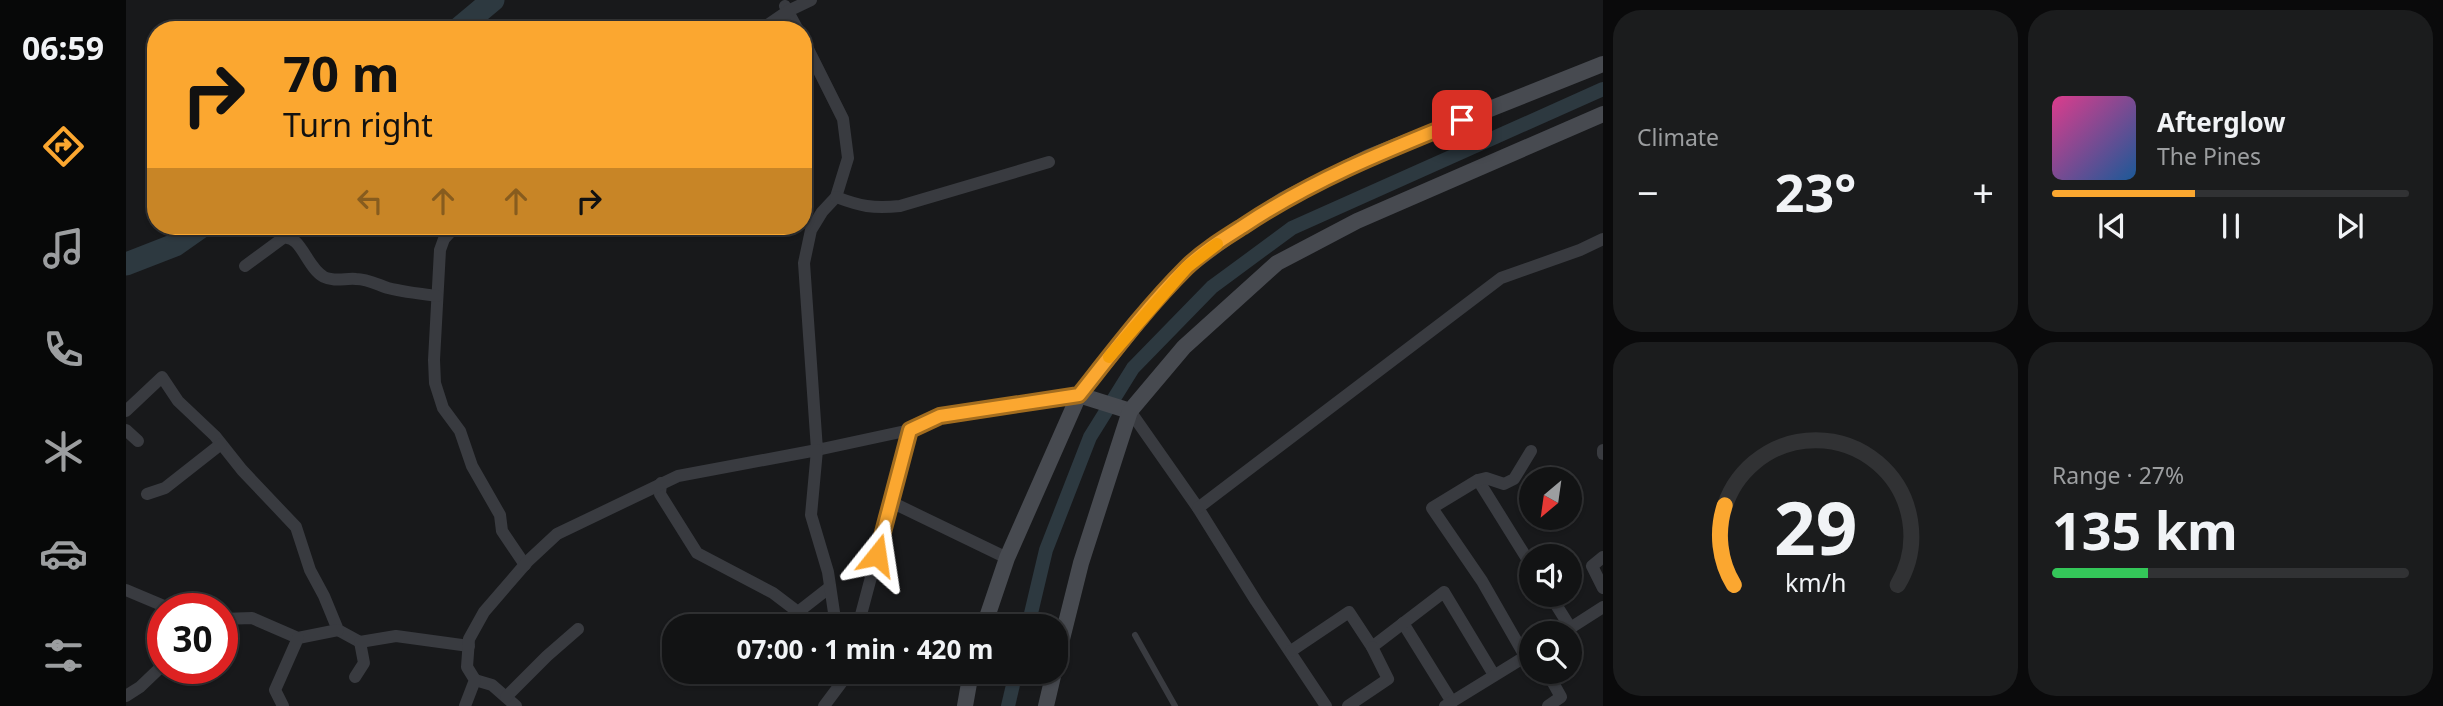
<!DOCTYPE html>
<html lang="en">
<head>
<meta charset="utf-8">
<style>
	:root { --surface:#121314; --page:#1b1c1d; --text:#f1f3f6; --muted:#9c9ea0; --line:#313234; --accent:#fba730 }
	body { margin:0; font-family:"Noto Sans",sans-serif; background:var(--page); color:var(--text); height:100vh; display:flex; flex-direction:column; font-size:26px; white-space:nowrap }
	* { box-sizing:border-box; margin:0 }
	p { font-size:23px; color:var(--muted) }
	.icon { flex:none; width:38px; height:38px; fill:none; stroke:currentColor; stroke-width:2; stroke-linecap:round; stroke-linejoin:round }
	.map { position:relative; flex:1; overflow:hidden }
	.sheet { display:flex; flex-direction:column; gap:10px; padding:10px; background:#0a0a0b; width:840px }
	.sheet>* { flex:none }
	.hud { position:absolute; left:21px; top:21px; width:665px; height:214px; border-radius:28px; box-shadow:0 2px 5px #0004,0 0 0 2px var(--line); background:#fba730; color:#111; overflow:hidden }
	.needle { width:46px; rotate:209deg }
	.tools { position:absolute; left:1393px; top:467px; display:grid; gap:14px }
	.tools a { display:grid; place-items:center; width:63px; height:63px; border-radius:50%; background:var(--surface); box-shadow:0 2px 5px #0004,0 0 0 2px var(--line); font-size:35px }
	.speed { position:absolute; left:21px; top:593px; display:flex; gap:14px; font-size:35px; font-weight:700; text-align:center }
	.speed>* { display:grid; place-content:center; width:91px; height:91px; border-radius:50%; background:var(--surface); box-shadow:0 2px 5px #0004,0 0 0 2px var(--line); line-height:1 }
	.speed .limit { border:10px solid #d22; background:#fff; color:#111 }
	.pin { position:absolute; display:grid; place-items:center; width:60px; height:60px; color:#fff; margin:-30px; border-radius:14px; box-shadow:0 4px 10px #0006 }
	.me { position:absolute; width:77px; margin:-38px; rotate:15deg; stroke-linejoin:round; filter:drop-shadow(0 0 5px #0008) }
	.turn { display:flex; align-items:center; gap:24px; height:147px; padding:0 21px; font-size:32px }
	.turn .icon { width:91px; height:91px; stroke-width:2.5 }
	.turn b { display:block; font-size:49px; line-height:60px }
	.lanes { display:flex; align-items:center; height:66px; padding:0 21px; background:#0003; justify-content:center; gap:35px; direction:ltr }
	.lanes .off { opacity:.35 }
	.big { font-size:52px; font-weight:700; line-height:1.1 }
	.sheet .tile { flex:1; display:flex; flex-direction:column; justify-content:center; gap:10px; min-width:0; padding:0 24px; border-radius:28px; background:var(--page) }
	.sheet .dial { align-items:center; gap:0 }
	.dial svg { height:182px; overflow:visible; fill:none; stroke:var(--line); stroke-width:7; stroke-linecap:round; text-anchor:middle }
	.dial text { fill:var(--text); stroke:none }
	.song { display:flex; align-items:center; gap:21px }
	.cover { width:84px; height:84px; border-radius:10px; background:linear-gradient(135deg,hsl(330 70% 55%),hsl(210 70% 35%)) }
	.played { height:7px; border-radius:4px; background:linear-gradient(90deg,var(--accent) 40%,var(--line) 40%) }
	.keys { display:flex; justify-content:space-around; direction:ltr }
	.heat { display:flex; justify-content:space-between; align-items:center; font-size:38px; direction:ltr }
	.charge { height:10px; border-radius:5px; background:linear-gradient(90deg,#34c759 27%,var(--line) 0) }
	.sheet .tiles { flex:1; display:grid; gap:10px; grid-template-columns:repeat(2,1fr) }
	.trip { position:absolute; left:536px; top:614px; width:406px; height:70px; border-radius:28px; background:var(--surface); box-shadow:0 2px 5px #0004,0 0 0 2px var(--line); font-weight:700; line-height:70px; text-align:center }
	main { display:flex; flex:1; min-height:0 }
	.dock { display:flex; flex-direction:column; width:126px; justify-content:space-around; align-items:center; background:#070808; color:var(--muted) }
	.dock .icon { width:49px; height:49px }
	.dock .current { color:var(--accent) }
	.dock b { font-size:32px; color:var(--text) }
	.map>svg:first-child { display:block }
	.lines { fill:none; stroke-linecap:round; stroke-linejoin:round }
	.canal { stroke:#2d3940; stroke-width:14 }
	.river { stroke:#2d3940; stroke-width:23 }
	.lane { stroke:#393b40; stroke-width:6 }
	.street { stroke:#393b40; stroke-width:12 }
	.secondary { stroke:#474a50; stroke-width:16 }
	.route-casing { stroke:#a36d1f; stroke-width:18 }
	.route { stroke:#fba730; stroke-width:12 }
	.slow { stroke:#f59e0b; stroke-width:12 }
</style>
</head>
<body>
<main>
<nav class="dock">
<b>06:59</b>
<svg class="icon current" aria-label="directions" viewBox="0 0 24 24"><path d="M12 3l9 9-9 9-9-9zM9 14v-3h6M13 9l2 2-2 2"/></svg>
<svg class="icon" aria-label="music" viewBox="0 0 24 24"><path d="M9 18V5l10-2v13"/><circle cx="6" cy="18" r="3"/><circle cx="16" cy="16" r="3"/></svg>
<svg class="icon" aria-label="phone" viewBox="0 0 24 24"><path d="M5 4h4l2 5-3 2q2 4 5 5l2-3 5 2v4C11 20 4 13 5 4z"/></svg>
<svg class="icon" aria-label="climate" viewBox="0 0 24 24"><path d="M12 3v18M4 7l16 10M4 17L20 7"/></svg>
<svg class="icon" aria-label="car" viewBox="0 0 24 24"><path d="M5 17H2v-5l4-1 3-4h7l3 4 3 1v5h-3M9 17h6M6 11h13"/><circle cx="7" cy="17" r="2"/><circle cx="17" cy="17" r="2"/></svg>
<svg class="icon" aria-label="filters" viewBox="0 0 24 24"><path d="M4 7h16M4 17h16"/><circle cx="9" cy="7" r="2"/><circle cx="15" cy="17" r="2"/></svg>
</nav>
<div class="map">
<svg width="1477" height="706" viewBox="0 0 1477 706">
	<rect width="100%" height="100%" fill="#18191b"/>
	<g class="lines">
		<g class="canal">
			<polyline points="902,626 920,550 964,437 1007,368 1086,287 1166,228 1477,89"/>
			<polyline points="882,706 890,672"/>
		</g>
		<g class="river">
			<polyline points="331,30 367,0"/>
			<polyline points="0,264 49,245 76,226"/>
		</g>
		<polyline class="lane" points="1009,635 1049,706"/>
		<g class="street">
			<polyline points="659,6 672,30"/>
			<polyline points="634,30 662,11 685,0"/>
			<polyline points="677,39 717,119 722,158 710,197 696,212 685,230 678,263 691,450 784,430 814,416 953,395"/>
			<path d="M710 197C734 206 747 209 774 206L923 162"/>
			<polyline points="330,226 318,239 314,250 308,360 309,383 317,408 334,431 346,466 374,515 376,531 399,565"/>
			<path d="M119 266 157 238C175 234 180 267 198 277 208 282 220 278 230 279 242 279 252 285 262 288 278 292 295 294 311 296"/>
			<polyline points="0,411 36,377 52,401 89,436 116,470 170,527 184,570 198,596 212,630 234,642"/>
			<polyline points="1004,411 1072,508 1130,601 1200,706"/>
			<polyline points="0,430 12,441"/>
			<polyline points="784,430 765,502 881,558"/>
			<polyline points="1477,450 1477,454"/>
			<polyline points="1352,480 1405,565"/>
			<polyline points="535,483 534,494 571,553 647,593 672,612 704,587"/>
			<polyline points="21,494 39,488 95,444"/>
			<polyline points="1072,508 1375,278 1454,250 1477,239"/>
			<polyline points="1477,557 1466,566 1477,588"/>
			<polyline points="0,590 38,606 38,609"/>
			<polyline points="1424,595 1444,627"/>
			<polyline points="96,619 126,618 172,638 212,630"/>
			<polyline points="1277,623 1326,702"/>
			<polyline points="732,626 765,502"/>
			<polyline points="1435,634 1477,607"/>
			<polyline points="1165,651 1223,612 1246,647 1318,592 1368,675"/>
			<polyline points="1399,656 1356,581 1306,508 1352,480 1360,478 1378,484 1388,479 1405,451"/>
			<polyline points="1421,672 1435,697 1422,706"/>
			<polyline points="229,677 238,663 234,642 270,636 343,646"/>
			<polyline points="349,680 366,685 390,706"/>
			<polyline points="0,696 14,687 37,665"/>
			<polyline points="380,697 421,656 452,629"/>
			<polyline points="157,706 149,690 172,638"/>
			<polyline points="339,706 349,680 341,667 343,639 358,612 402,561 431,534 552,476 691,450 685,515 702,572 710,626"/>
			<polyline points="698,706 716,682 720,672"/>
			<polyline points="1222,706 1262,679 1246,647"/>
			<polyline points="1319,706 1405,653"/>
		</g>
		<g class="secondary">
			<polyline points="953,395 1004,411"/>
			<polyline points="858,626 881,558 953,395 1025,306 1061,267 1101,237 1157,200 1243,157 1477,64"/>
			<polyline points="929,667 955,563 1004,411 1058,347 1151,263 1231,221 1477,114"/>
			<polyline points="839,706 845,672"/>
			<polyline points="920,706 928,672"/>
		</g>
	</g>
	<g class="lines">
		<defs>
			<path id="route" d="M751 555 784 430 814 416 953 395C987 352 1021 307 1060 268 1076 252 1097 239 1116 227 1186 180 1259 151 1336 120"/>
		</defs>
		<use href="#route" class="route-casing"/>
		<use href="#route" class="route"/>
		<polyline class="slow" points="983,357 1061,267 1091,244"/>
	</g>
</svg>
<div class="tools">
<a><svg class="needle" viewBox="-14 -14 28 28"><path d="M0-13l5 13h-10z" fill="#e53935"/><path d="M0 13l5-13h-10z" fill="#9c9ea0"/></svg></a>
<a><svg class="icon" aria-label="sound" viewBox="0 0 24 24"><path d="M4 9h4l5-4v14l-5-4H4zM17 9q2 3 0 6"/></svg></a>
<a><svg class="icon" aria-label="search" viewBox="0 0 24 24"><circle cx="10" cy="10" r="6"/><path d="M15 15l6 6"/></svg></a>
</div>
<div class="speed"><div class="limit">30</div></div>
<div class="pin" style="left:1336px;top:120px;background:#d93025"><svg class="icon" aria-label="arrive" viewBox="0 0 24 24"><path d="M6 21V4h12l-3 4 3 4H6"/></svg></div>
<svg class="me" style="left:751px;top:555px" viewBox="-20 -20 40 40"><path d="M0-17L14 15 0 8-14 15z" fill="#fba730" stroke="#fff" stroke-width="4"/></svg>
<div class="trip">07:00 · 1 min · 420 m</div>
<div class="hud">
<div class="turn"><svg class="icon" aria-label="right" viewBox="0 0 24 24"><path d="M7 20v-9h11M14 6l5 5-5 5"/></svg><div><b>70 m</b>Turn right</div></div>
<div class="lanes"><svg class="icon off" aria-label="left" viewBox="0 0 24 24"><path d="M17 20v-9H6M10 6l-5 5 5 5"/></svg><svg class="icon off" aria-label="ahead" viewBox="0 0 24 24"><path d="M12 20V5M6 11l6-6 6 6"/></svg><svg class="icon off" aria-label="ahead" viewBox="0 0 24 24"><path d="M12 20V5M6 11l6-6 6 6"/></svg><svg class="icon" aria-label="right" viewBox="0 0 24 24"><path d="M7 20v-9h11M14 6l5 5-5 5"/></svg></div>
</div>
</div>
<section class="sheet">
<div class="tiles">
<div class="tile"><p>Climate</p>
<div class="heat"><a>−</a><b class="big">23°</b><a>+</a></div>
</div>
<div class="tile">
<div class="song"><i class="cover"></i><div><b>Afterglow</b><p>The Pines</p></div></div>
<div class="played"></div>
<div class="keys"><svg class="icon" aria-label="previous" viewBox="0 0 24 24"><path d="M18 5L8 12l10 7zM5 5v14"/></svg><svg class="icon" aria-label="pause" viewBox="0 0 24 24"><path d="M8 5v14M16 5v14"/></svg><svg class="icon" aria-label="next" viewBox="0 0 24 24"><path d="M6 5l10 7-10 7zM19 5v14"/></svg></div>
</div>
<div class="tile dial"><svg viewBox="0 0 100 80">
<path d="M14 69A42 42 0 1 1 86 69"/>
<path d="M14 69A42 42 0 0 1 10 34" stroke="#fba730"/>
<text x="50" y="56" font-size="32" font-weight="700">29</text>
<text x="50" y="72" font-size="11">km/h</text>
</svg></div>
<div class="tile"><p>Range · 27%</p><b class="big">135 km</b><div class="charge"></div></div>
</div>
</section>
</main>
</body>
</html>
